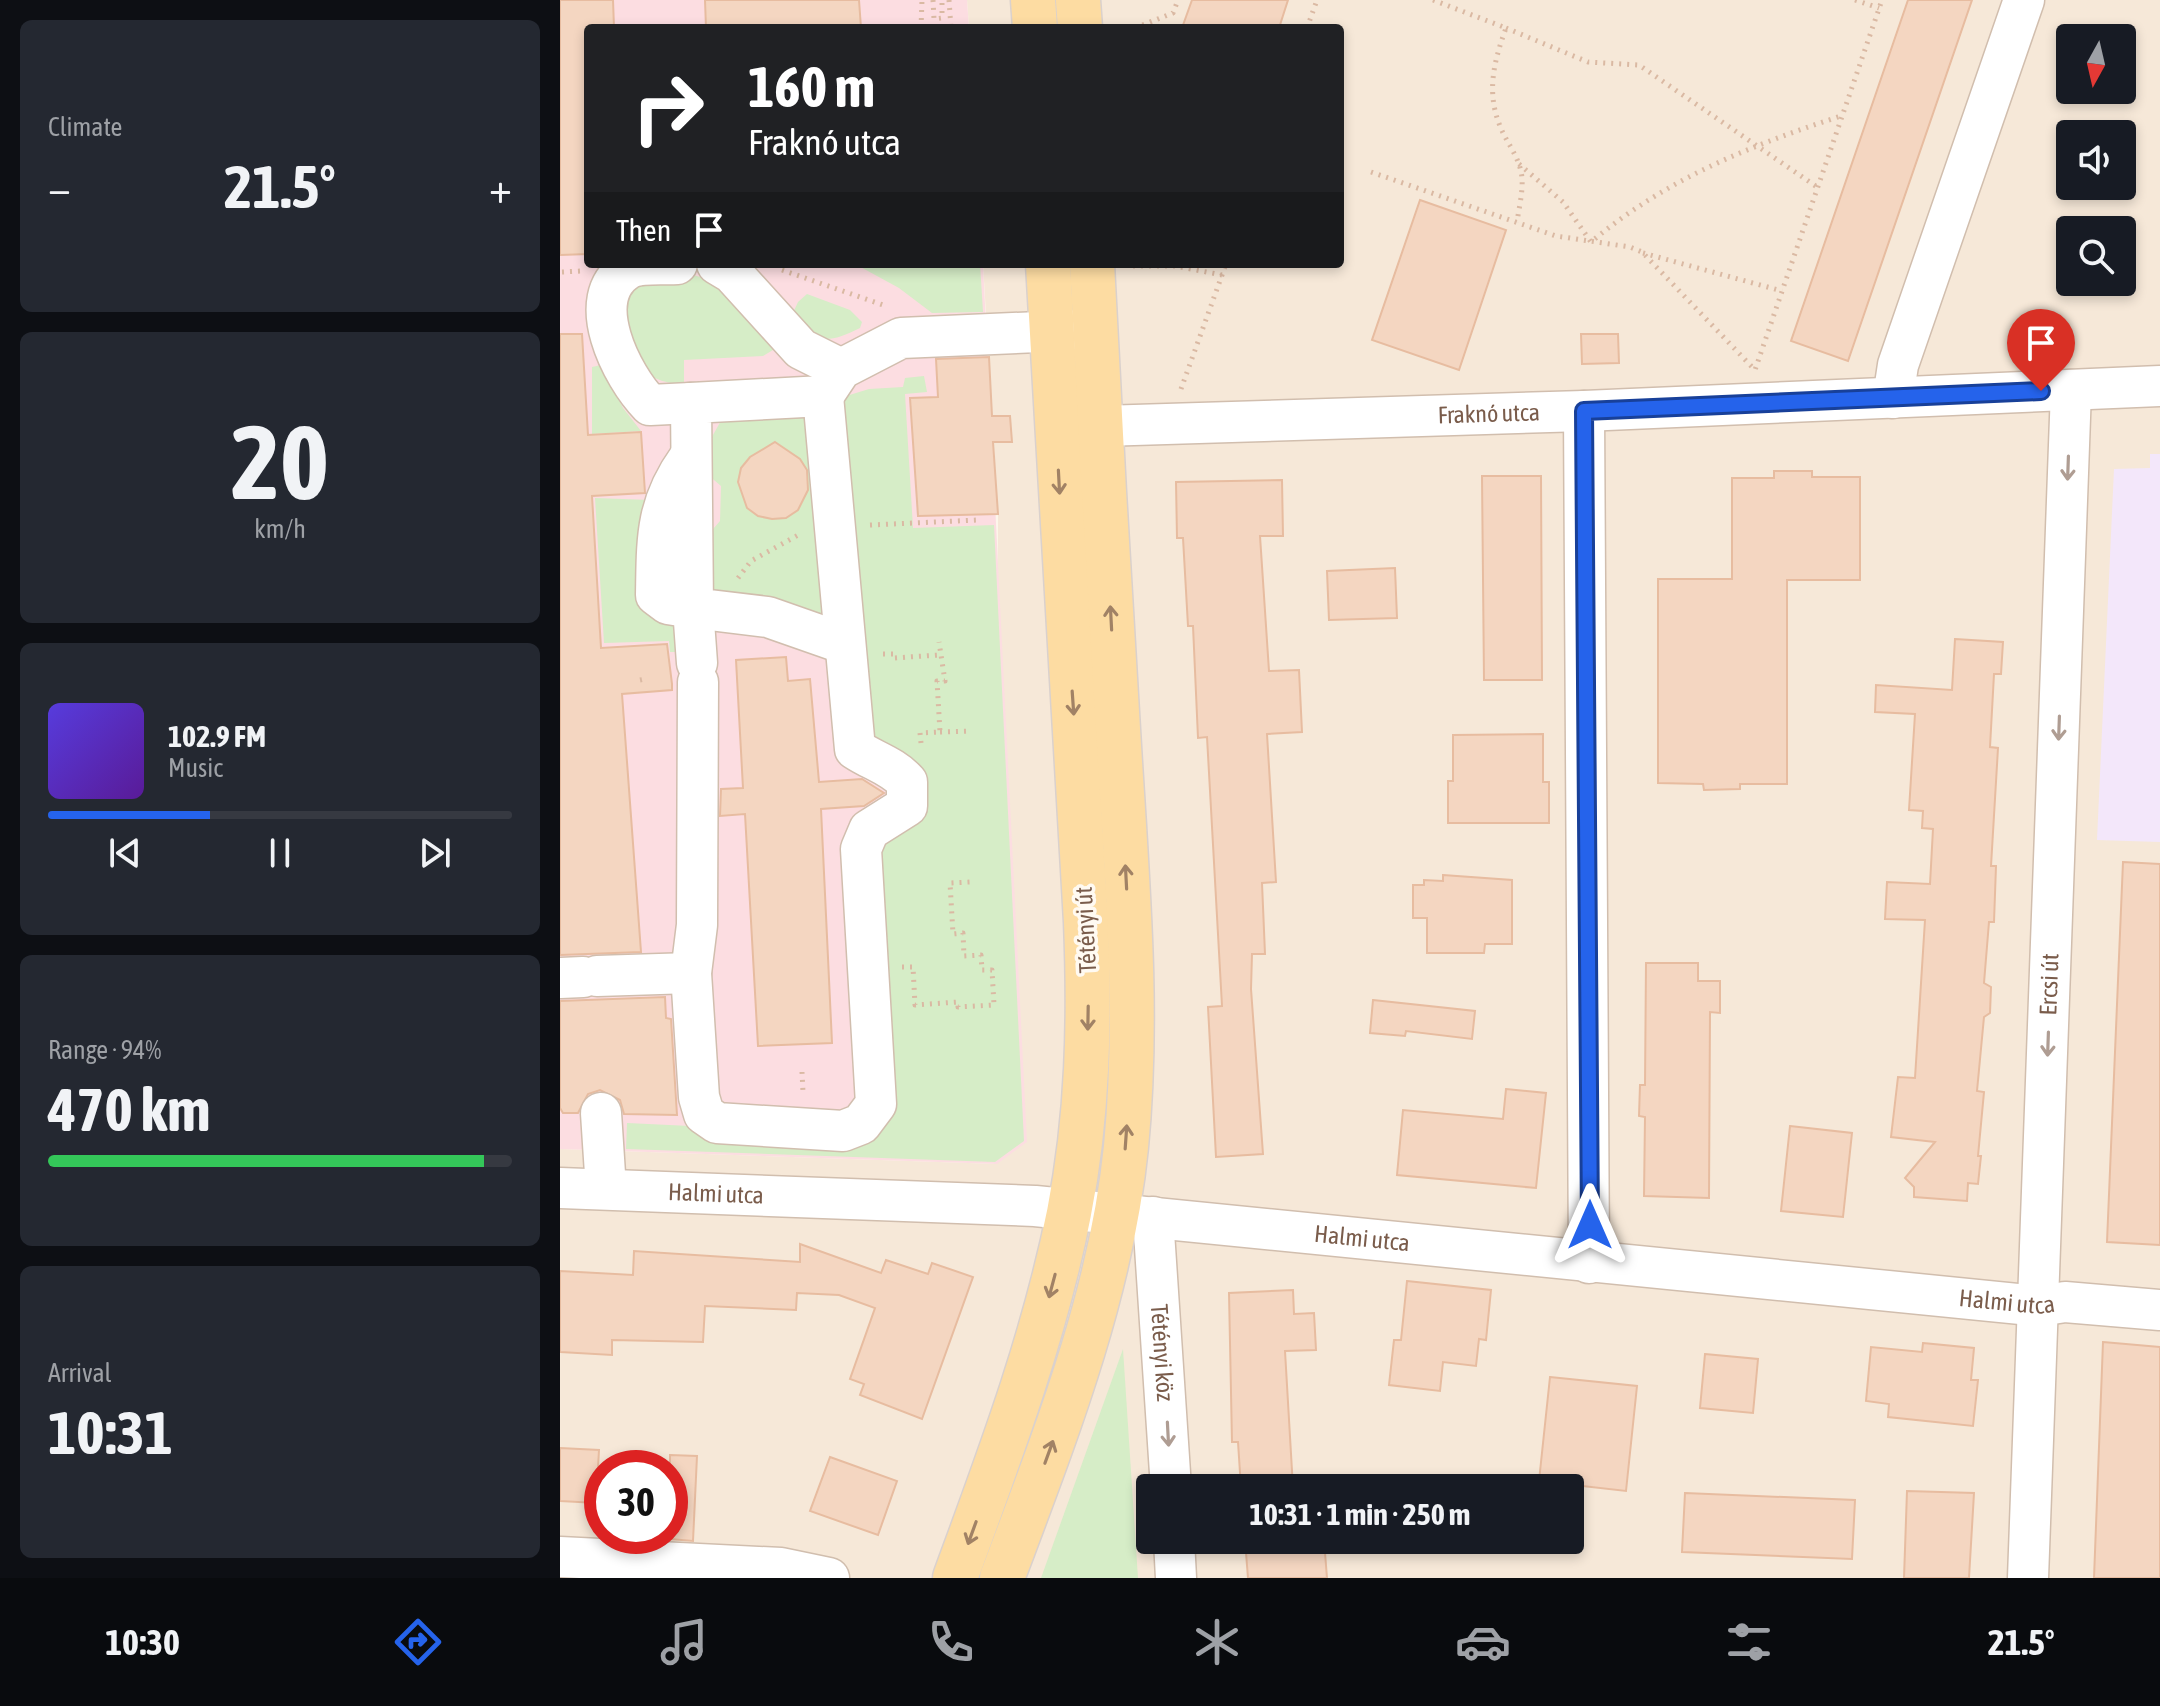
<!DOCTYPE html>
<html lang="en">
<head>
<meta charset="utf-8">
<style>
	:root { --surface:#171b24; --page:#242831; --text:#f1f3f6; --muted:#9ea1a6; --line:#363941; --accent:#2563eb }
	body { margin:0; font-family:"Asap Condensed",sans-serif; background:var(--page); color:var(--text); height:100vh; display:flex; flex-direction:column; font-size:30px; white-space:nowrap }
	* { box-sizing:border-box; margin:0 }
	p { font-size:26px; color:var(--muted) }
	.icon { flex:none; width:44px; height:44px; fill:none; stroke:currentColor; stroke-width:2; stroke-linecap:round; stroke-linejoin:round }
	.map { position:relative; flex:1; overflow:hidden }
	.sheet { display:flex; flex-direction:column; gap:20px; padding:20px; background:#0d0f14; width:560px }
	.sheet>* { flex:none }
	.top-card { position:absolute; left:24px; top:24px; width:760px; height:244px; border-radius:8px; box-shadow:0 4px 12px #0003; background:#202124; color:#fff; overflow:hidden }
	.needle { width:52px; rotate:188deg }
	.controls { position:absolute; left:1496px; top:24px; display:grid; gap:16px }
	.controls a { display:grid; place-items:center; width:80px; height:80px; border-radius:8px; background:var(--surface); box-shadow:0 4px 12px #0003; font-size:40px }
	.speed { position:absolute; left:24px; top:1450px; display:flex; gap:16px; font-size:40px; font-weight:700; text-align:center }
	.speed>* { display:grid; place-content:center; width:104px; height:104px; border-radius:50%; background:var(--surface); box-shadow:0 4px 12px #0003; line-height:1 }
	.speed .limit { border:12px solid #d22; background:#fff; color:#111 }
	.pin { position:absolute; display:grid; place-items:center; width:68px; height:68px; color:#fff; margin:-82px -34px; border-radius:50% 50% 50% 0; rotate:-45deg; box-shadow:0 0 8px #0007 }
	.pin .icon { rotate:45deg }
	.me { position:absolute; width:88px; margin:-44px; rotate:0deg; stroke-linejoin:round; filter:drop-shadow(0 0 6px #0008) }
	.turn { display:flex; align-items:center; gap:28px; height:168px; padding:0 32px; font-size:36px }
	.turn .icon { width:104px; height:104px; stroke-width:2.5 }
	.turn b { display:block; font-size:56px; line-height:68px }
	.then { display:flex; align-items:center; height:76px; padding:0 32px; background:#0003; gap:16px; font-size:30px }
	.big { font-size:60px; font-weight:700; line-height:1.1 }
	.sheet .widget { flex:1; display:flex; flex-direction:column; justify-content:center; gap:12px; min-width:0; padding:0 28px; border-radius:12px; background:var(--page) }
	.sheet .dial { align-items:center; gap:0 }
	.dial b { font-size:104px; line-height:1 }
	.song { display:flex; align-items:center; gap:24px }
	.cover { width:96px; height:96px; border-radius:12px; background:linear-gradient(135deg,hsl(250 70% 55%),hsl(270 70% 35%)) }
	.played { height:8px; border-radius:4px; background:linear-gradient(90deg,var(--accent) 35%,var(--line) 35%) }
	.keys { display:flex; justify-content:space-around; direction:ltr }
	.heat { display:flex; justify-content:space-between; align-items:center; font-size:44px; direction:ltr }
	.charge { height:12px; border-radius:6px; background:linear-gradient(90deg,#34c759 94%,var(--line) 0) }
	.trip { position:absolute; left:576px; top:1474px; width:448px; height:80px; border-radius:8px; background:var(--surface); box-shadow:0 4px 12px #0003; font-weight:700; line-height:80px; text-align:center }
	.tabs { display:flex; height:128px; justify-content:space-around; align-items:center; background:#090b0e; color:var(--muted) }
	.tabs .icon { width:56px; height:56px }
	.tabs .on { color:var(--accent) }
	.tabs b { font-size:36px; color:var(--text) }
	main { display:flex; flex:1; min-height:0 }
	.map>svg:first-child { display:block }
	.residential { fill:#f6e8d8; fill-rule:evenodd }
	.education { fill:#f3e7fa }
	.medical { fill:#fcdde1 }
	.green { fill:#d6edc7 }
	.building { fill:#f4d6c1; stroke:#e7bca0; stroke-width:2 }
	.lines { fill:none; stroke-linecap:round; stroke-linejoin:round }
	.minor-casing { stroke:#d1beae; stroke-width:43 }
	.major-casing { stroke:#dad1cd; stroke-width:47 }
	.path { stroke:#dab9a3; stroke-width:5; stroke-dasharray:2 6; stroke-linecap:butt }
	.minor { stroke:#fff; stroke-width:40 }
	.major { stroke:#fddca2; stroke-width:44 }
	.oneway { stroke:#af9d93 }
	.oneway2 { stroke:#a18265 }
	.route-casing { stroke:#184099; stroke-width:20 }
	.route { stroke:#2563eb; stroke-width:14 }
	.labels { text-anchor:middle; stroke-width:7; stroke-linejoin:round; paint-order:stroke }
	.street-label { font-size:24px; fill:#7a5c4b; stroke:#fffaf2 }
</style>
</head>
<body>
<main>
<section class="sheet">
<div class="widget"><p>Climate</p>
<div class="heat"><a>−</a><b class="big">21.5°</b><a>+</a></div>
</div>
<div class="widget dial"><b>20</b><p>km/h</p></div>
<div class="widget">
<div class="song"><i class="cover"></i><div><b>102.9 FM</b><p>Music</p></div></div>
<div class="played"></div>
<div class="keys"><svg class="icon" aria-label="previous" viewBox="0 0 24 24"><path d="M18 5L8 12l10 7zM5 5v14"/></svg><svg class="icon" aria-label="pause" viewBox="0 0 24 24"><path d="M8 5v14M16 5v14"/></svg><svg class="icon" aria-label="next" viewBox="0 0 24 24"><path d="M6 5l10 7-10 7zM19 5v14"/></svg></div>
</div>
<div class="widget"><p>Range · 94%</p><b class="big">470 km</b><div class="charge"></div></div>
<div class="widget"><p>Arrival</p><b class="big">10:31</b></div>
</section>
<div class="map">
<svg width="1600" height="1578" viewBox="0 0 1600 1578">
	<rect width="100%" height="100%" fill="#fdf6eb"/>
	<path class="residential" d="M407 0H1600V1578H0V1149L437 1164 438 514 423 264H780V28H409ZM1510 38H1562V90H1510ZM1510 134H1562V186H1510ZM1510 230H1562V282H1510ZM42 1468H110V1536H42ZM590 1488H1010V1540H590Z"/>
	<polygon class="education" points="1590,454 1600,454 1600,842 1537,840 1554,469 1590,468"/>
	<polygon class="medical" points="0,0 407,0 409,28 28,28 28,264 423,264 467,1142 437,1164 0,1149"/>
	<g class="green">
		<polygon points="295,264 420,264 423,312 372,313 339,288"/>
		<path d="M129 274C167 281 190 317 214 344L213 350 203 356 124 360V384C69 384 64 336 63 292L76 281Z"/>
		<path d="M247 294 290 310 302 322 300 328C263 346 262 341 232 315L238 302Z"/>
		<polygon points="41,365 63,408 81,431 32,434 32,367"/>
		<polygon points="364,376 367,392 345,394 353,528 434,525 464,1141 435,1162 66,1149 67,1123 302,1134 311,850 349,820 310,743 283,397 309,389 343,387 345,378"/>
		<polygon points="245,416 260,430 267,619 147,594 147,536 160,521 161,486 147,474 149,442 162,419"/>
		<polygon points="35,498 90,500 98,613 115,626 116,652 110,652 109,641 44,643"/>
		<polygon points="563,1349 578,1578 481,1578"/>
	</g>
	<g class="building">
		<polygon points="0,0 53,0 54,28 28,28 28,254 0,255"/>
		<polygon points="145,0 299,0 301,28 146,28"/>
		<polygon points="632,0 728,0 719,28 622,28"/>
		<polygon points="1348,0 1412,0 1288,361 1231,341"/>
		<polygon points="860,200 946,230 899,370 812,340"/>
		<polygon points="0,334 22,334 28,435 81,432 85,493 32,496 41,648 107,644 112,684 112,690 62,694 81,952 0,955"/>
		<polygon points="1021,334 1058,334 1059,363 1022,364"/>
		<polygon points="429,357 432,416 450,416 452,442 433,442 438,514 358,516 350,398 378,397 376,359"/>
		<polygon points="215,442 240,459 247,470 248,490 238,510 226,518 212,519 198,516 187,508 178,482 181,468 190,457"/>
		<polygon points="1214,471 1252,471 1252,477 1300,477 1300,580 1227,580 1227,784 1180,784 1180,789 1144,790 1143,784 1098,783 1098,579 1172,579 1172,478 1214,478"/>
		<polygon points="922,476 981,476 982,680 924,680"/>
		<polygon points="722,480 723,536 700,536 709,671 739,670 742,732 707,734 716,882 702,883 705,954 692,954 691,989 703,1154 656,1157 648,1007 662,1006 647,737 638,738 633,626 628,626 623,538 617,538 616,482"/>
		<polygon points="835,568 837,618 769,620 767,571"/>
		<polygon points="1395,639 1443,642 1441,674 1434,674 1430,747 1438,748 1431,866 1436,866 1434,922 1429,922 1424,983 1431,987 1430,1013 1424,1017 1417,1091 1424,1092 1418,1156 1421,1156 1418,1184 1408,1183 1407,1201 1354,1197 1354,1187 1345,1178 1375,1142 1331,1137 1338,1077 1355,1078 1365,920 1325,919 1327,882 1370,884 1373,829 1362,828 1363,811 1349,810 1355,714 1315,712 1316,685 1392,690"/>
		<polygon points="226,657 228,681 250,679 259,782 302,779 324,793 304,806 261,809 272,1043 198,1046 185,814 160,816 161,789 183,788 176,660"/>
		<polygon points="983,734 983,782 989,782 989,823 888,823 888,781 893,781 893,735"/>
		<polygon points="1563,862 1600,864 1600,1245 1547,1242"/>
		<polygon points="883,875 952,880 952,944 925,944 924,953 867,953 867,918 853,918 853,885 864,885 864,880 883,881"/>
		<polygon points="1086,963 1138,963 1138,981 1160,981 1160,1013 1150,1012 1149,1198 1084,1196 1085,1117 1079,1116 1080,1085 1085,1085"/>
		<polygon points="105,997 106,1018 111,1019 117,1115 64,1114 60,1100 40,1090 28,1094 18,1113 3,1113 0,1108 0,1001"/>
		<polygon points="813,1000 915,1011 912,1039 846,1031 845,1036 810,1033"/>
		<polygon points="946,1089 986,1093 976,1188 837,1175 843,1110 943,1119"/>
		<polygon points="1230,1126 1292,1133 1283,1217 1221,1211"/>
		<polygon points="240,1244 321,1273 326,1260 368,1274 372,1263 413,1277 362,1419 300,1395 304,1384 290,1379 315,1308 279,1295 237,1293 236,1310 145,1306 143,1342 52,1340 52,1355 0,1352 0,1271 73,1275 74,1251 240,1262"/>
		<polygon points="847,1281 931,1290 926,1340 919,1339 916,1366 883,1362 880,1391 829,1385 834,1340 841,1340"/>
		<polygon points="733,1290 734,1314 754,1313 756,1350 725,1351 733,1488 681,1488 678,1442 672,1442 669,1293"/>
		<polygon points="1543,1342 1600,1347 1600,1578 1534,1578"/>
		<polygon points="1363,1343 1414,1348 1411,1380 1418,1380 1413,1426 1328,1417 1329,1404 1306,1401 1311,1347 1362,1352"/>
		<polygon points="1145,1354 1198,1359 1193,1413 1140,1408"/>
		<polygon points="990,1377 1077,1386 1066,1491 979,1481"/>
		<polygon points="0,1448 39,1450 36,1503 0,1501"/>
		<polygon points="110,1455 137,1456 133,1541 110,1539"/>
		<polygon points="270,1457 337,1481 318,1535 250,1511"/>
		<polygon points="1347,1491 1414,1493 1409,1578 1344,1578"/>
		<polygon points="1125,1493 1295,1500 1292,1559 1122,1552"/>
		<polygon points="685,1540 764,1540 767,1578 688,1578"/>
	</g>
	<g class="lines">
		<defs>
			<g id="minor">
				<path d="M117 264C103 265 80 262 68 269 21 297 62 377 90 405L131 403"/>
				<polyline points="157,264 172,273 241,349 281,369"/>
				<polyline points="1333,398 1338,365 1464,0"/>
				<polyline points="1024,411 1029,1263"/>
				<path id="s1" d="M509 427 1024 411 1600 386"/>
				<path d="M129 458C95 505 97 540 96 595L108 604 133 608 137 663"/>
				<polyline points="285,644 208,617 133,608 131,403 263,396 281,369 341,338 524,330"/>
				<path d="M138 682 137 925 131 973 139 1097 144 1114 157 1123 283 1131 301 1124 316 1104 301 849 309 830 347 806V782C333 766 313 761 295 749L263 396"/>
				<polyline points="37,976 131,973"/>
				<polyline points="0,978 23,977"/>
				<polyline points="41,1113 46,1189"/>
				<path id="s2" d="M0 1188 475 1206 1479 1306 1505 1302 1600 1310"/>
				<path id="s3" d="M593 1217 611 1488"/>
				<polyline points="614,1540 616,1578"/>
				<polyline points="0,1557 221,1568 269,1578"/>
				<path id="s4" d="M1468 1578 1511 390"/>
			</g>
			<g id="major">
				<polyline points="473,0 475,28"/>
				<polyline points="518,0 520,28"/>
				<path d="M395 1578C439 1458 484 1339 509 1213 528 1117 530 1019 526 922L488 264"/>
				<path d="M442 1578C494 1439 551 1296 566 1147 579 1014 567 879 559 746 549 585 540 425 532 264"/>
			</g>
		</defs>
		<use href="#minor" class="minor-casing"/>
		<use href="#major" class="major-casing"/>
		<g class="path">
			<polyline points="373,0 374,19 382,18 382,0"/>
			<polyline points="389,0 391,28"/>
			<path d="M873 0 946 28C934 61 926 92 940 126 947 144 960 157 962 178 963 192 959 208 957 222"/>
			<polyline points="1295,0 1319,8"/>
			<polyline points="361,28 362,0"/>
			<polyline points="575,28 613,13 618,0"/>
			<polyline points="747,28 757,0"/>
			<polyline points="946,28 1028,62 1079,65 1257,187"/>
			<path d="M959 164 1003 202 1031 242C1106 179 1189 146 1281 116"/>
			<polyline points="811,172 996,236 1070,247 1082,252 1195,370 1322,0"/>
			<polyline points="1083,253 1222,291"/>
			<polyline points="573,266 615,266 662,275"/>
			<polyline points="222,270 326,306"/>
			<polyline points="2,272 21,271"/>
			<polyline points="621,389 666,264"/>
			<polyline points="310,525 418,520"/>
			<polyline points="178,578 191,561 240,534"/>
			<polyline points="323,654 334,654 334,658 379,655"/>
			<polyline points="80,680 85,679"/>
			<polyline points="380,732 411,731"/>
			<polyline points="361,743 360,733 380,732 377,681 385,681 379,642"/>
			<polyline points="342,967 353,967 355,1005 398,1002 398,1007 434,1005 432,970 422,970 421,955 404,956 403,933 393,934 390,883 410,882"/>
			<polyline points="242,1072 243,1092"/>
		</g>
		<use href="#minor" class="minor"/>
		<use href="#major" class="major"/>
	</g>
	<defs><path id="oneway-shaft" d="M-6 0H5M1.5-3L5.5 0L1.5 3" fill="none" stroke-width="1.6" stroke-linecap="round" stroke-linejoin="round" transform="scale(2)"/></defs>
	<g class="oneway">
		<use href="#oneway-shaft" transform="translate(1508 468) rotate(92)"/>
		<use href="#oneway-shaft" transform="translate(1499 728) rotate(92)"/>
		<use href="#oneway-shaft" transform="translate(1488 1044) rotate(92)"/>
		<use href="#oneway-shaft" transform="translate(608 1434) rotate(87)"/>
	</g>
	<g class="oneway2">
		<use href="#oneway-shaft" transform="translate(499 482) rotate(87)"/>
		<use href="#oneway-shaft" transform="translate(551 618) rotate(-93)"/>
		<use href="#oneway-shaft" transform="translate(513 703) rotate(86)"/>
		<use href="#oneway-shaft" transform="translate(566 877) rotate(-93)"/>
		<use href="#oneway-shaft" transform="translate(528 1018) rotate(91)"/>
		<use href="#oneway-shaft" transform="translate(566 1137) rotate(-86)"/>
		<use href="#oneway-shaft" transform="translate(492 1286) rotate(105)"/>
		<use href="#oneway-shaft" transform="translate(489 1452) rotate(-70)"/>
		<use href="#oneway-shaft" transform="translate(412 1533) rotate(110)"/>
	</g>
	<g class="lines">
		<defs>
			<polyline id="route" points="1030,1225 1024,411 1481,391"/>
		</defs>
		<use href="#route" class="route-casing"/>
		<use href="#route" class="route"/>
	</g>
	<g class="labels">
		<g class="street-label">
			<text dy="8" stroke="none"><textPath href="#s1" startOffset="420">Fraknó utca</textPath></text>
			<text transform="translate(526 930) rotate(-93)" y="8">Tétényi út</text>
			<text dy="8" stroke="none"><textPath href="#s4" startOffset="594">Ercsi út</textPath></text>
			<text dy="8" stroke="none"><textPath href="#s2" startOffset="156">Halmi utca</textPath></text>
			<text dy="8" stroke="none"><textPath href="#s2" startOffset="804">Halmi utca</textPath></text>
			<text dy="8" stroke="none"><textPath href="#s2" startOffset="1452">Halmi utca</textPath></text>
			<text dy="8" stroke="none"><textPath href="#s3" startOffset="136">Tétényi köz</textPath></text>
		</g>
	</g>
</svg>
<div class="controls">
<a><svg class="needle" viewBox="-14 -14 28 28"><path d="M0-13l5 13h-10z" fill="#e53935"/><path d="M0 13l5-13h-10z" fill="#9ea1a6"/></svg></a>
<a><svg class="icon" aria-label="sound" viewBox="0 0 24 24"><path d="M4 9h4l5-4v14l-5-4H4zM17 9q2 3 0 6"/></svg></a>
<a><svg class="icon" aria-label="search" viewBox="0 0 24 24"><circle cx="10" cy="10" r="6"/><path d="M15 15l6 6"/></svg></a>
</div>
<div class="speed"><div class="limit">30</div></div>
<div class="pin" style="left:1481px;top:391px;background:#d93025"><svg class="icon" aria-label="arrive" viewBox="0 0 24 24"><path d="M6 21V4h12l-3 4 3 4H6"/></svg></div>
<svg class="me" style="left:1030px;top:1225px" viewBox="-20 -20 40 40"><path d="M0-17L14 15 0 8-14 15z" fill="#2563eb" stroke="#fff" stroke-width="4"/></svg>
<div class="trip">10:31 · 1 min · 250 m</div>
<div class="top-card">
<div class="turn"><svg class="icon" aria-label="right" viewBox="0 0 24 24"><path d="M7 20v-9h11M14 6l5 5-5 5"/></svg><div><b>160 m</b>Fraknó utca</div></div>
<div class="then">Then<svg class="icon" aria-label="arrive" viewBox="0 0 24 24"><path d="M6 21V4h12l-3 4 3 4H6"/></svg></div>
</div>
</div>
</main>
<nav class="tabs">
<b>10:30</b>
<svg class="icon on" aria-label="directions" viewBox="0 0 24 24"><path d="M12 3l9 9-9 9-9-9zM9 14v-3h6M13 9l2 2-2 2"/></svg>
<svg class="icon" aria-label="music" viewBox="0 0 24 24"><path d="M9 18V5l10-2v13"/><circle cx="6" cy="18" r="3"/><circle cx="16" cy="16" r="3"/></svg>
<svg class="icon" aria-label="phone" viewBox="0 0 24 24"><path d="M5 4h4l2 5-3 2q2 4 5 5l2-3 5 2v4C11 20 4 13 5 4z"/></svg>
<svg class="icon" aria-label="climate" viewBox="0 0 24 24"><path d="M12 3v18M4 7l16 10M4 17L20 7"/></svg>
<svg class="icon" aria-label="car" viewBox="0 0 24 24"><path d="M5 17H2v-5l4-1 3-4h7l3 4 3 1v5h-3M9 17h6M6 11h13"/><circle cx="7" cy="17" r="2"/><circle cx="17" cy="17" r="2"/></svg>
<svg class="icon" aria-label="filters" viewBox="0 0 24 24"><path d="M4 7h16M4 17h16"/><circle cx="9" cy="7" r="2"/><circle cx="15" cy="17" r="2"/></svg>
<b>21.5°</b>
</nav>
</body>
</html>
